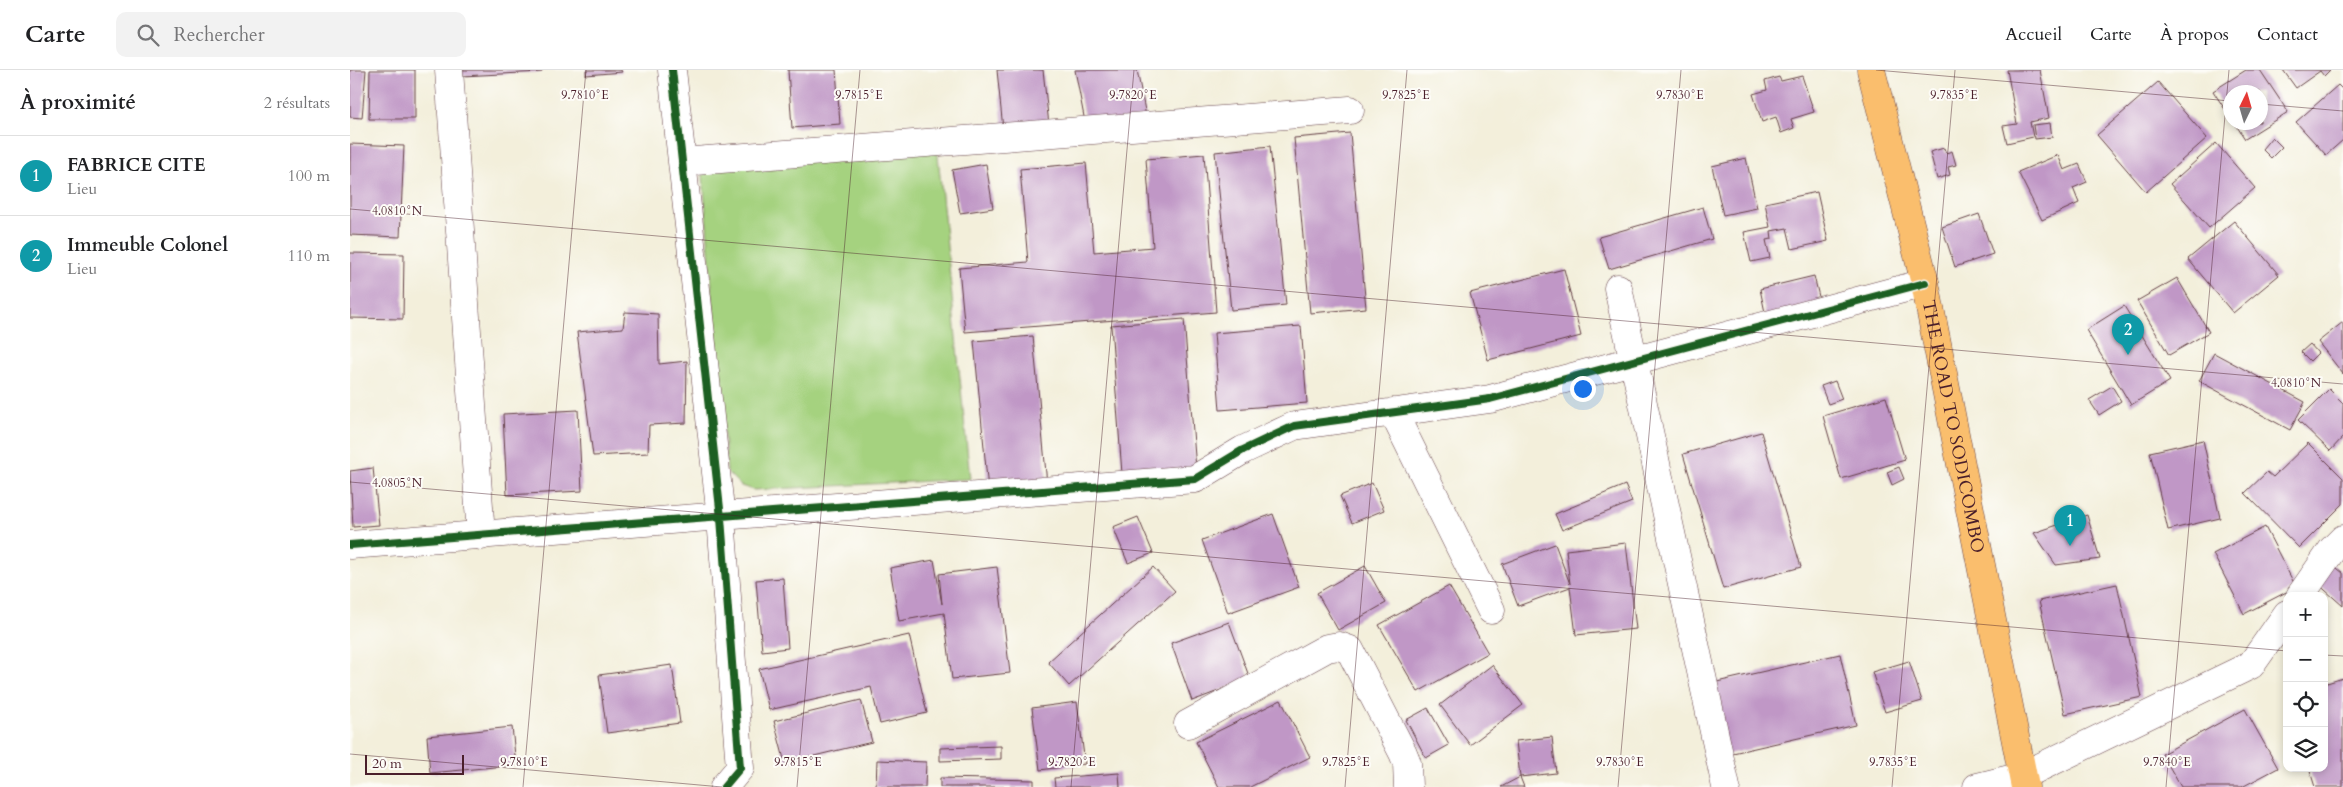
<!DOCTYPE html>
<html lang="fr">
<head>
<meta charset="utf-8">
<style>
  :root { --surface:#fff; --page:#f2f2f2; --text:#202124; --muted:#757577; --line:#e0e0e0; --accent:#db2777 }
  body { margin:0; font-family:Cardo,serif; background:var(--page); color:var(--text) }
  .controls { position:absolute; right:15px; bottom:15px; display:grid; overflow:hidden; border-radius:10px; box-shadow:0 2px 8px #0003 }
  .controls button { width:45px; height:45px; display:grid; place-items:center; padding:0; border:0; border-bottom:1px solid var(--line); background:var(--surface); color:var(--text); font:25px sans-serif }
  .compass { position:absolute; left:1873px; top:15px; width:45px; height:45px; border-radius:50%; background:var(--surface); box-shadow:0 2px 8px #0003; rotate:5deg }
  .scale { position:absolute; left:15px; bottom:12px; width:99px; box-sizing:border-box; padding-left:5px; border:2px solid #4a1f2b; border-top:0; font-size:14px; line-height:18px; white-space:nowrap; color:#4a1f2b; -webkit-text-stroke:4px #fdfcf7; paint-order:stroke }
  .you { position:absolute; left:1232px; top:318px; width:18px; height:18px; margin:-12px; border:4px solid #fff; border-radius:50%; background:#1a73e8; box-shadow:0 0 0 8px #1a73e833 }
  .badge { display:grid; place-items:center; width:32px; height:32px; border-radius:50%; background:var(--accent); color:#fff; font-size:16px; font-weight:700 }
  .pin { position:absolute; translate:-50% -41px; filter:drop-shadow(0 1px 2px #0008) }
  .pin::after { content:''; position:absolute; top:26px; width:18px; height:15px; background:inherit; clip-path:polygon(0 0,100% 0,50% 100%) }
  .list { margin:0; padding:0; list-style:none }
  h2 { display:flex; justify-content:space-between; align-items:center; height:65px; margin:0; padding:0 20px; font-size:21px }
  h2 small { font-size:16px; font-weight:400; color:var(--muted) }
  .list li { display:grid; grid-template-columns:32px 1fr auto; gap:15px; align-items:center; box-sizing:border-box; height:80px; padding:0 20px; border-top:1px solid var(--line) }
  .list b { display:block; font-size:19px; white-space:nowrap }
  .list p { margin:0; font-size:16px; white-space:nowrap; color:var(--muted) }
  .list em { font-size:16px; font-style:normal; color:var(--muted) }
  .icon { flex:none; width:28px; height:28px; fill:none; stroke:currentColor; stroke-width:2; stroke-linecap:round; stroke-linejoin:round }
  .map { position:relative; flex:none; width:1993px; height:717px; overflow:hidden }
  header { display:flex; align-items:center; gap:30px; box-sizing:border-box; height:70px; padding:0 25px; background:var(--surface); border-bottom:1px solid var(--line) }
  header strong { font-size:24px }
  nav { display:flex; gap:28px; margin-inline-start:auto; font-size:18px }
  .search { width:350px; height:45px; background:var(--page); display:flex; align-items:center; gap:12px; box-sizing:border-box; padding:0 18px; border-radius:10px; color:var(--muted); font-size:19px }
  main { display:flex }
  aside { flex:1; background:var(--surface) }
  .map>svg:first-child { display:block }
</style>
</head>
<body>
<header>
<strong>Carte</strong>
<div class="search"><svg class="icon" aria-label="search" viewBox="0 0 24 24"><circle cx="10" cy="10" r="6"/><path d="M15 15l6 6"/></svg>Rechercher</div>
<nav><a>Accueil</a><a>Carte</a><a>À propos</a><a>Contact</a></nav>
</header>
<main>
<aside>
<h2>À proximité<small>2 résultats</small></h2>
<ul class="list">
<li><span class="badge" style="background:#0f9aa8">1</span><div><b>FABRICE CITE</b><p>Lieu</p></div><em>100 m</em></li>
<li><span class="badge" style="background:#0f9aa8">2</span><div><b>Immeuble Colonel</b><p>Lieu</p></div><em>110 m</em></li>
</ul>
</aside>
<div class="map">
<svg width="1993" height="717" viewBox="0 0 1993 717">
  <rect width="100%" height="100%" fill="#fdfcf7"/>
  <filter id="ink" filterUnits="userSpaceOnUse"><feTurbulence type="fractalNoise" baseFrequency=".02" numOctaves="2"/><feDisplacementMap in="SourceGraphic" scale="10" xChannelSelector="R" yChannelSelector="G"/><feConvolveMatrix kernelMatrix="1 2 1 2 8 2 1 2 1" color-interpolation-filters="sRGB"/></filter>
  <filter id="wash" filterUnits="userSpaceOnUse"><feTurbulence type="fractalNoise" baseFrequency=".0096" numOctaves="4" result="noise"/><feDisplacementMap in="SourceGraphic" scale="20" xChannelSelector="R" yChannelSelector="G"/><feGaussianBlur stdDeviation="1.12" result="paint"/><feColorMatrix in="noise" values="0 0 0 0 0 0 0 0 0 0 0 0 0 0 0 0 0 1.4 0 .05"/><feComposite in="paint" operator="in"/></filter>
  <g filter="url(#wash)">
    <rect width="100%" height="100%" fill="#f3efdb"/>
    <path fill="#a5d27f" stroke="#787855" d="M 586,65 L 620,409 L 404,420 L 391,416 L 377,402 L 351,82 Z"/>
    <g id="blocks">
      <path fill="#c097c6" d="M 0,0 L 16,0 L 12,48 L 0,47 Z
        M 20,0 L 65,0 L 65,49 L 19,49 Z
        M 110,0 L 192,0 L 192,2 L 111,6 Z
        M 236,0 L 271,0 L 272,2 L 236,5 Z
        M 438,0 L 486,0 L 490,54 L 442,58 Z
        M 647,0 L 693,0 L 699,55 L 653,59 Z
        M 725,0 L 787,0 L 796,46 L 736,57 Z
        M 1657,0 L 1690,0 L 1699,48 L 1680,52 L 1683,67 L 1657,73 L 1653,56 L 1667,54 Z
        M 1896,0 L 1910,0 L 1938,42 L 1895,69 L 1884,52 L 1910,52 L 1910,22 L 1880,22 L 1880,47 L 1863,21 Z
        M 1933,0 L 1980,0 L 1974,6 L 1970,1 L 1946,18 Z
        M 1452,6 L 1464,42 L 1441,49 L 1444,58 L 1431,63 L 1426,47 L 1412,52 L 1403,24 L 1417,20 L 1415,11 L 1429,7 L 1431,11 Z
        M 1808,12 L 1857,68 L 1796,122 L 1747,65 Z
        M 1988,15 L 1993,20 L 1993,70 L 1976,85 L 1946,52 Z
        M 1700,53 L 1702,67 L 1685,69 L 1683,55 Z
        M 1000,63 L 1016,238 L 960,243 L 944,68 Z
        M 1922,67 L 1932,77 L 1921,88 L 1912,79 Z
        M 1866,73 L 1905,118 L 1859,158 L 1820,114 Z
        M 0,74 L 54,76 L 50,167 L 0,165 Z
        M 920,76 L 936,235 L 881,240 L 865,82 Z
        M 1594,78 L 1596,83 L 1602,81 L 1606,95 L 1598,97 L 1600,105 L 1587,109 L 1580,82 Z
        M 854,84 L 866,242 L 615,262 L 609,198 L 678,192 L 670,99 L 736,93 L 744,182 L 803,177 L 796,89 Z
        M 1708,85 L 1714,100 L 1729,94 L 1737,112 L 1723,118 L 1729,133 L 1692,150 L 1668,102 Z
        M 1396,88 L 1407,138 L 1373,145 L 1362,96 Z
        M 636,94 L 643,138 L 610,143 L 602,100 Z
        M 1467,122 L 1478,171 L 1442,179 L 1437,158 L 1421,161 L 1422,169 L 1416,170 L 1420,188 L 1401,192 L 1394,162 L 1420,157 L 1415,133 Z
        M 1353,137 L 1362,169 L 1259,199 L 1249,167 Z
        M 1629,144 L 1643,184 L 1605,197 L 1592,157 Z
        M 1884,151 L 1929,205 L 1883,243 L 1838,189 Z
        M 0,183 L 54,184 L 53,249 L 0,248 Z
        M 1214,199 L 1231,266 L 1138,290 L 1120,223 Z
        M 1464,206 L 1471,235 L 1416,247 L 1410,219 Z
        M 1827,208 L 1859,262 L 1819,285 L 1787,231 Z
        M 1774,236 L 1820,311 L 1781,335 L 1736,260 Z
        M 275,242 L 308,244 L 309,294 L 337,291 L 336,353 L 299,355 L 298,383 L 243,386 L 227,262 L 273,258 Z
        M 834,249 L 846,399 L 772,404 L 761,255 Z
        M 1993,252 L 1993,304 L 1968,272 Z
        M 951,256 L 957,333 L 870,340 L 864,263 Z
        M 683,266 L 697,414 L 638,420 L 624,271 Z
        M 1960,274 L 1968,283 L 1960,291 L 1951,282 Z
        M 1864,283 L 1955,332 L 1940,360 L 1849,311 Z
        M 1485,311 L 1492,329 L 1478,334 L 1471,316 Z
        M 1762,316 L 1771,331 L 1749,345 L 1739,330 Z
        M 1979,319 L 1993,333 L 1993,367 L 1980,381 L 1948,350 Z
        M 1536,327 L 1555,390 L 1491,409 L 1473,346 Z
        M 228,340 L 232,421 L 157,425 L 153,344 Z
        M 1411,362 L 1451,497 L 1373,519 L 1333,384 Z
        M 1853,370 L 1870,448 L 1818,460 L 1800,382 Z
        M 1958,373 L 1993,408 L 1993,434 L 1949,478 L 1895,423 L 1917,402 L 1923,407 Z
        M 1549,397 L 1554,409 L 1542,415 L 1537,402 Z
        M 23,398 L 29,455 L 3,457 L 0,401 Z
        M 1022,413 L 1034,440 L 1002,453 L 990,426 Z
        M 1275,415 L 1282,432 L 1212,460 L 1205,444 Z
        M 923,444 L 949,517 L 878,543 L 852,470 Z
        M 1737,445 L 1750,489 L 1706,495 L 1684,463 Z
        M 788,447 L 803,483 L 778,493 L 763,457 Z
        M 1915,457 L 1946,517 L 1894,544 L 1863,484 Z
        M 1276,473 L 1286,559 L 1226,565 L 1220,517 L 1168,536 L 1152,494 L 1205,474 L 1220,514 L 1216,480 Z
        M 584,490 L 592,534 L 589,504 L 647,497 L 660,603 L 602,609 L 594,543 L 549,551 L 540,498 Z
        M 1982,494 L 1993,503 L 1993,536 L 1966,512 Z
        M 1015,496 L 1036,533 L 988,560 L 967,523 Z
        M 803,497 L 825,521 L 719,616 L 698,592 Z
        M 433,508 L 438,578 L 412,581 L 406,510 Z
        M 1767,514 L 1792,627 L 1715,644 L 1689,531 Z
        M 1099,516 L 1138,583 L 1068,622 L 1029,555 Z
        M 879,552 L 900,609 L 842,631 L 821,573 Z
        M 559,565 L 577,643 L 530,654 L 521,617 L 419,640 L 409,599 Z
        M 1490,584 L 1506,655 L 1374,685 L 1358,614 Z
        M 1559,591 L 1572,631 L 1535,642 L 1522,602 Z
        M 322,595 L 330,653 L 257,663 L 249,605 Z
        M 1142,595 L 1173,635 L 1120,675 L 1090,635 Z
        M 1993,608 L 1993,717 L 1965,717 L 1959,698 L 1974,698 L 1974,614 Z
        M 511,630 L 522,672 L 435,693 L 424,651 Z
        M 931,630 L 960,687 L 900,717 L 869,717 L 846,672 Z
        M 727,632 L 735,694 L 690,700 L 682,638 Z
        M 1078,638 L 1099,675 L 1076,688 L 1056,650 Z
        M 1895,639 L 1928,698 L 1892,717 L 1831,717 L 1812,684 Z
        M 162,657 L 166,695 L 80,703 L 77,666 Z
        M 1202,667 L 1206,703 L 1170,707 L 1166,671 Z
        M 651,676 L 651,689 L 590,691 L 590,678 Z
        M 527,690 L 576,692 L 575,717 L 526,717 Z
        M 769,703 L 770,717 L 705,717 L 704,708 Z
        M 1170,707 L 1174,717 L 1151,717 Z
        M 590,708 L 684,710 L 684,717 L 590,717 Z"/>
    </g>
  </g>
  <g filter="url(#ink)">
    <use href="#blocks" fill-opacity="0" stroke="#633e45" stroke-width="1"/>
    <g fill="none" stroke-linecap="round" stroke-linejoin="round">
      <defs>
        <path id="minor" d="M 99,0 L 131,466
          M 322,0 L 371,448 L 390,698 L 374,717
          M 332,92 L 1000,40
          M 1268,218 L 1376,717
          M 1043,342 L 1141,540
          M 0,475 L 845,409 L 893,380 L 944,356 L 1140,329 L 1575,213
          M 1950,526 L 1982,480 L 1993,469
          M 838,654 L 977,578 L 989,576 L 1000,580 L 1053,683 L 1057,693 L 1058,717
          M 1627,717 L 1672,706 L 1901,595 L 1937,544"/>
        <g id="major">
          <path id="s1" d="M 1521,0 L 1575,213 L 1675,717"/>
        </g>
      </defs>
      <use href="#minor" stroke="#633e45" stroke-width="29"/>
      <use href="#major" stroke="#633e45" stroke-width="29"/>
      <use href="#minor" stroke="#fff" stroke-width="28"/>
      <use href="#major" stroke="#fabe6d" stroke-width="28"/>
      <defs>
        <path id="cycleway" d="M 322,0 L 371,448 L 390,698 L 374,717
          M 0,475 L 845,409 L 893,380 L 944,356 L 1140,329 L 1575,213"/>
      </defs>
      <use href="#cycleway" stroke="#fdfcf7" stroke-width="11"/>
      <use href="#cycleway" stroke="#1b5e20" stroke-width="8"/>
    </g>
  </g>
  <path fill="none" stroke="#4a1f2b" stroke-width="1" stroke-opacity="0.45" d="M 1526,0 L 1880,31M 1910,34 L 1993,41M 0,139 L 1993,314M 0,412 L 1937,581M 1974,585 L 1993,586M 0,684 L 372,717M 173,717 L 236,0M 447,717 L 510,0M 721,717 L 784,0M 995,717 L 1057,0M 1268,717 L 1331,0M 1542,717 L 1605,0M 1816,717 L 1879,0"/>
  <g text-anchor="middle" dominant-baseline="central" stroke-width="4" stroke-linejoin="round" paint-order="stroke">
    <g font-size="18" fill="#4a1f2b" stroke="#fdfcf7">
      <text stroke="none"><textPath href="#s1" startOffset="366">THE ROAD TO SODICOMBO</textPath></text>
    </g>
  </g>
  <g font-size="12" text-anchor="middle" fill="#4a1f2b" stroke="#fdfcf7" stroke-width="4" stroke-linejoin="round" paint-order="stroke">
    <text x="235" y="29">9.7810°E</text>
    <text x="509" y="29">9.7815°E</text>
    <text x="783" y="29">9.7820°E</text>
    <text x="1056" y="29">9.7825°E</text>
    <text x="1330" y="29">9.7830°E</text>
    <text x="1604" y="29">9.7835°E</text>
    <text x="47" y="145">4.0810°N</text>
    <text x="1946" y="317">4.0810°N</text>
    <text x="47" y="417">4.0805°N</text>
    <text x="174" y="696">9.7810°E</text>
    <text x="448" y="696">9.7815°E</text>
    <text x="722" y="696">9.7820°E</text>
    <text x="996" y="696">9.7825°E</text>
    <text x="1270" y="696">9.7830°E</text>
    <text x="1543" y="696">9.7835°E</text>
    <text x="1817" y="696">9.7840°E</text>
  </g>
</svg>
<div class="controls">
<button>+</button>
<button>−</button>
<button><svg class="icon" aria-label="locate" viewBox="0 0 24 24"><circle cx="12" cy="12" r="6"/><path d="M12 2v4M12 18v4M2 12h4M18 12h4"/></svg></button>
<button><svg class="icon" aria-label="layers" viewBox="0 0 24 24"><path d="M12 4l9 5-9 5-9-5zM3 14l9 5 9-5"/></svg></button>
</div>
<svg class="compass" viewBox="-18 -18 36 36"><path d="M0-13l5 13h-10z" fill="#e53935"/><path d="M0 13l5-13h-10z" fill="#757577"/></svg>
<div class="scale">20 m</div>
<div class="you"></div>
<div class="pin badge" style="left:1720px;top:476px;background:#0f9aa8">1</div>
<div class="pin badge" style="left:1778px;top:285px;background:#0f9aa8">2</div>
</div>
</main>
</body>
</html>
